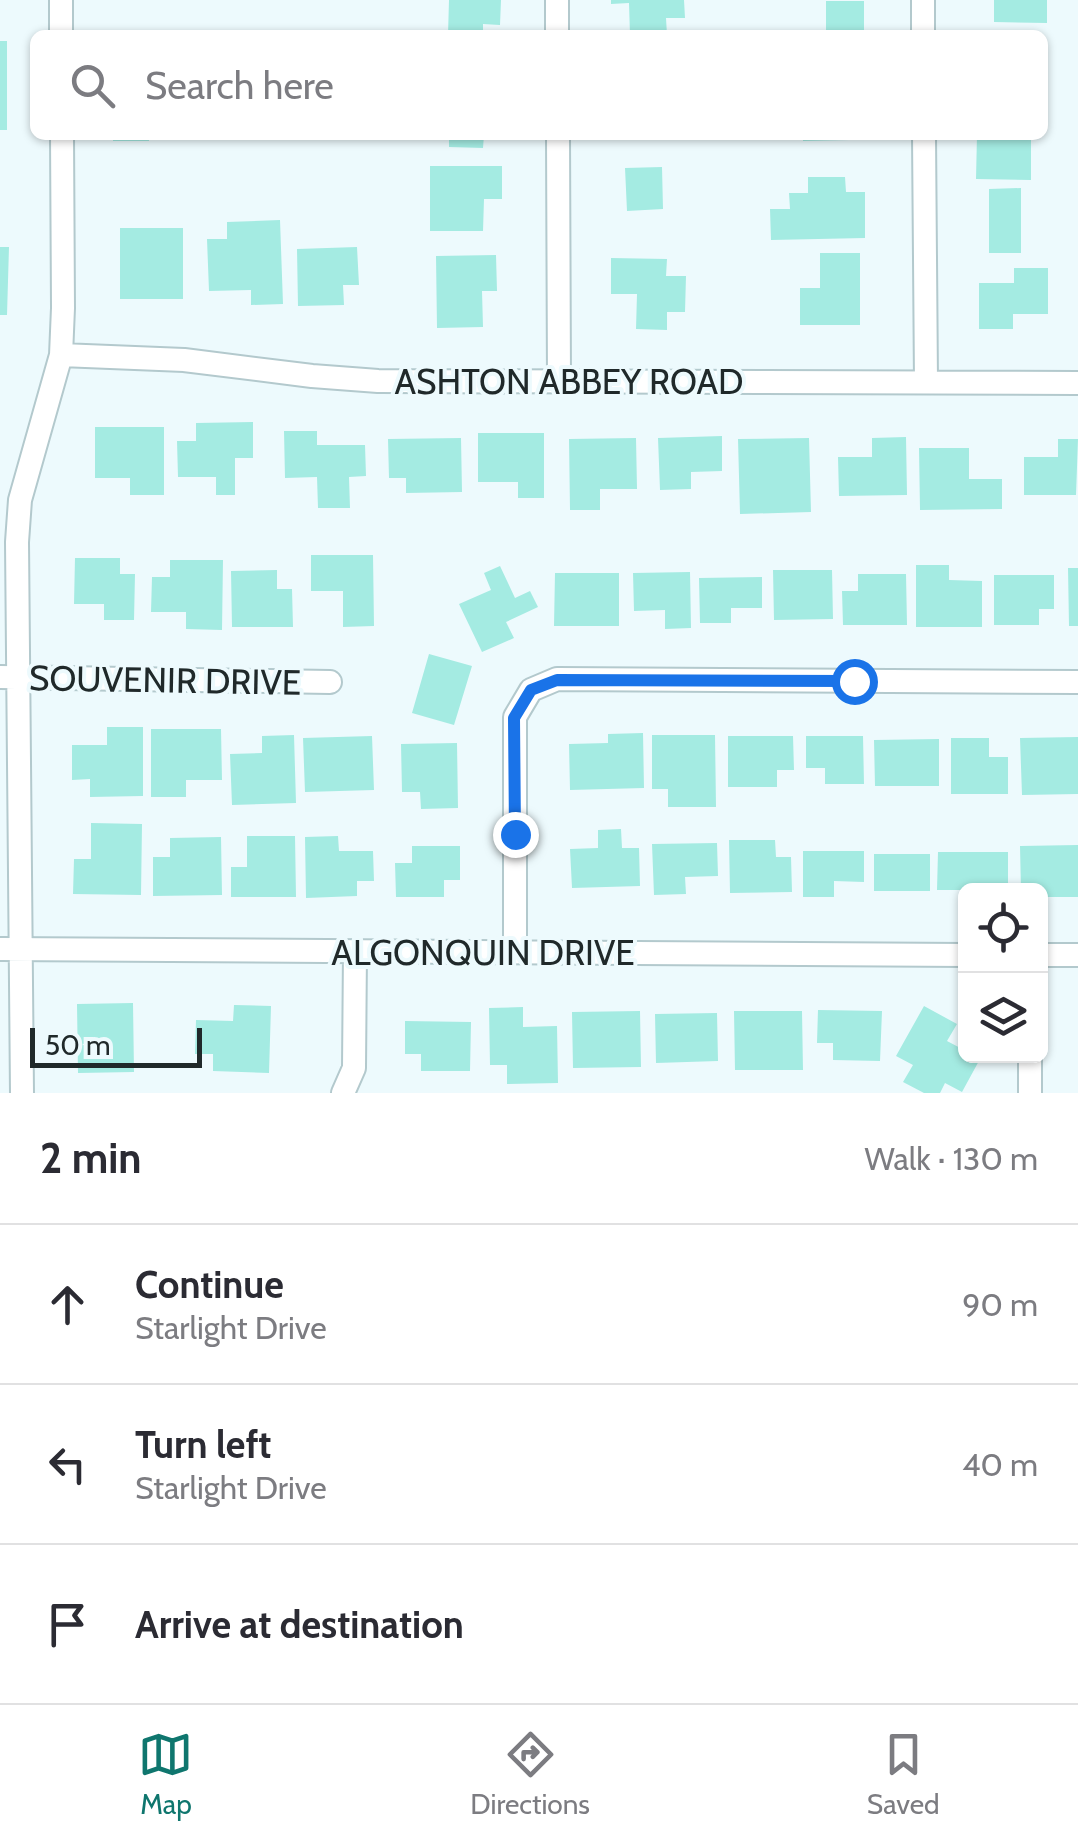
<!DOCTYPE html>
<html lang="en">
<head>
<meta charset="utf-8">
<style>
  :root { --surface:#fff; --page:#f7f7f7; --text:#2b2b33; --muted:#7c7c81; --line:#e1e1e2; --accent:#0f766e }
  body { margin:0; font-family:Cabin,sans-serif; background:var(--page); color:var(--text) }
  .controls { position:absolute; right:30px; bottom:30px; display:grid; overflow:hidden; border-radius:15px; box-shadow:0 2px 8px #0004 }
  .controls button { width:90px; height:90px; display:grid; place-items:center; padding:0; border:0; border-bottom:2px solid var(--line); background:var(--surface); color:var(--text); font:50px sans-serif }
  .scale { position:absolute; left:30px; bottom:25px; width:172px; box-sizing:border-box; padding-left:10px; border:5px solid #20292a; border-top:0; font-size:28px; line-height:35px; white-space:nowrap; color:#20292a; -webkit-text-stroke:8px #edfafd; paint-order:stroke }
  .stop { position:absolute; width:30px; height:30px; margin:-22px; border:8px solid #1a73e8; border-radius:50%; background:#fff }
  .stop.end { background:#1a73e8; border-color:#fff; box-shadow:0 2px 10px #0008 }
  .list { margin:0; padding:0; list-style:none }
  h2 { display:flex; justify-content:space-between; align-items:center; height:130px; margin:0; padding:0 40px; font-size:42px }
  h2 small { font-size:32px; font-weight:400; color:var(--muted) }
  .list li { display:grid; grid-template-columns:65px 1fr auto; gap:30px; align-items:center; box-sizing:border-box; height:160px; padding:0 40px; border-top:2px solid var(--line) }
  .list b { display:block; font-size:38px; white-space:nowrap }
  .list p { margin:0; font-size:32px; white-space:nowrap; color:var(--muted) }
  .list em { font-size:32px; font-style:normal; color:var(--muted) }
  .icon { flex:none; width:55px; height:55px; fill:none; stroke:currentColor; stroke-width:2; stroke-linecap:round; stroke-linejoin:round }
  .map { position:relative; flex:none; width:1078px; height:1093px; overflow:hidden }
  .search { position:absolute; background:var(--surface); box-shadow:0 2px 8px #0004; left:30px; right:30px; top:30px; height:110px; display:flex; align-items:center; gap:25px; box-sizing:border-box; padding:0 35px; border-radius:15px; color:var(--muted); font-size:38px }
  .sheet { height:610px; background:var(--surface) }
  nav { display:flex; justify-content:space-around; align-items:center; box-sizing:border-box; height:140px; border-top:2px solid var(--line); background:var(--surface); font-size:28px; color:var(--muted) }
  nav a { display:grid; justify-items:center; gap:5px }
  nav .on { color:var(--accent) }
  .map>svg:first-child { display:block }
</style>
</head>
<body>
<div class="map">
<svg width="1078" height="1093" viewBox="0 0 1078 1093">
  <rect width="100%" height="100%" fill="#edfafd"/>
  <path fill="#a4ebe2" d="M 449,0 L 501,0 L 500,25 L 483,24 L 483,35 L 448,35 Z
    M 611,0 L 684,0 L 685,18 L 666,18 L 667,35 L 630,35 L 629,3 L 611,4 Z
    M 994,0 L 1047,0 L 1047,23 L 994,22 Z
    M 826,1 L 864,1 L 864,35 L 826,35 Z
    M 0,41 L 7,41 L 7,130 L 0,130 Z
    M 113,135 L 149,135 L 149,141 L 113,141 Z
    M 449,135 L 484,135 L 483,148 L 449,147 Z
    M 803,135 L 849,135 L 849,140 L 803,141 Z
    M 977,135 L 1031,135 L 1031,180 L 976,179 Z
    M 430,166 L 502,166 L 502,199 L 484,199 L 483,231 L 430,231 Z
    M 662,167 L 663,209 L 627,211 L 625,168 Z
    M 808,177 L 845,177 L 846,192 L 865,192 L 865,238 L 771,240 L 770,209 L 790,209 L 789,193 L 808,193 Z
    M 1021,188 L 1021,253 L 989,253 L 989,189 Z
    M 280,220 L 283,304 L 251,305 L 251,290 L 209,291 L 207,239 L 227,239 L 227,222 Z
    M 120,228 L 183,228 L 183,299 L 120,299 Z
    M 0,247 L 9,247 L 7,315 L 0,315 Z
    M 357,247 L 359,285 L 343,285 L 344,305 L 298,306 L 297,249 Z
    M 820,253 L 860,253 L 860,325 L 800,325 L 800,288 L 820,288 Z
    M 496,255 L 497,291 L 482,291 L 483,327 L 437,328 L 436,256 Z
    M 611,258 L 667,259 L 666,276 L 686,276 L 685,312 L 667,312 L 667,330 L 636,329 L 637,294 L 611,294 Z
    M 1014,268 L 1048,268 L 1048,314 L 1013,314 L 1013,329 L 979,329 L 979,283 L 1014,283 Z
    M 253,422 L 253,458 L 235,458 L 235,495 L 216,495 L 216,477 L 178,477 L 177,441 L 196,441 L 196,423 Z
    M 95,427 L 164,427 L 164,495 L 130,495 L 130,478 L 95,478 Z
    M 284,431 L 317,431 L 317,445 L 365,445 L 366,476 L 349,477 L 350,508 L 318,508 L 317,477 L 285,478 Z
    M 478,433 L 544,433 L 544,498 L 518,498 L 518,482 L 478,482 Z
    M 722,436 L 722,471 L 691,472 L 691,489 L 660,490 L 658,438 Z
    M 906,437 L 907,495 L 839,496 L 838,457 L 872,457 L 872,438 Z
    M 461,438 L 462,492 L 406,493 L 406,478 L 389,478 L 388,439 Z
    M 636,438 L 637,489 L 600,489 L 600,510 L 570,510 L 569,439 Z
    M 809,438 L 811,512 L 740,514 L 738,439 Z
    M 1058,439 L 1078,439 L 1076,495 L 1024,495 L 1024,457 L 1058,457 Z
    M 919,448 L 969,448 L 969,479 L 1002,479 L 1002,509 L 920,510 Z
    M 311,555 L 373,555 L 374,626 L 343,627 L 343,591 L 311,591 Z
    M 75,558 L 120,558 L 120,574 L 135,574 L 134,620 L 104,620 L 104,604 L 74,604 Z
    M 170,560 L 223,560 L 222,630 L 186,629 L 186,612 L 151,612 L 152,577 L 170,577 Z
    M 916,565 L 949,565 L 949,580 L 982,581 L 982,627 L 916,627 Z
    M 500,566 L 515,598 L 530,591 L 538,607 L 506,622 L 514,638 L 482,652 L 459,604 L 491,590 L 484,573 Z
    M 1068,568 L 1078,568 L 1078,626 L 1069,626 Z
    M 277,570 L 277,589 L 292,589 L 293,627 L 232,627 L 231,571 Z
    M 773,570 L 832,570 L 833,619 L 774,620 Z
    M 690,572 L 691,628 L 665,629 L 665,610 L 634,611 L 633,573 Z
    M 555,573 L 619,573 L 619,626 L 554,626 Z
    M 858,574 L 906,574 L 907,625 L 843,625 L 842,591 L 858,591 Z
    M 994,575 L 1054,575 L 1054,609 L 1039,609 L 1039,625 L 994,625 Z
    M 762,577 L 762,608 L 731,608 L 731,623 L 700,623 L 699,578 Z
    M 429,654 L 472,666 L 454,725 L 412,713 Z
    M 107,727 L 143,727 L 143,796 L 90,797 L 90,779 L 72,780 L 72,745 L 107,745 Z
    M 151,729 L 221,729 L 222,780 L 186,780 L 186,797 L 151,797 Z
    M 643,733 L 644,788 L 570,790 L 569,744 L 608,743 L 608,734 Z
    M 294,735 L 296,803 L 232,805 L 230,754 L 262,753 L 262,736 Z
    M 652,735 L 715,735 L 716,807 L 668,807 L 668,789 L 652,789 Z
    M 372,736 L 374,790 L 305,792 L 303,738 Z
    M 728,736 L 793,736 L 794,770 L 777,770 L 777,787 L 728,787 Z
    M 806,736 L 863,736 L 864,784 L 825,784 L 825,768 L 806,768 Z
    M 1078,737 L 1078,794 L 1022,795 L 1020,738 Z
    M 951,738 L 989,738 L 989,757 L 1008,757 L 1008,794 L 951,794 Z
    M 939,739 L 939,786 L 875,786 L 874,740 Z
    M 457,743 L 458,808 L 421,809 L 420,792 L 402,792 L 401,744 Z
    M 91,823 L 142,824 L 141,895 L 73,894 L 74,859 L 91,859 Z
    M 621,829 L 622,848 L 639,848 L 640,886 L 572,888 L 570,849 L 598,848 L 598,830 Z
    M 247,836 L 295,836 L 296,897 L 231,897 L 231,867 L 247,867 Z
    M 338,836 L 339,851 L 373,851 L 374,881 L 357,881 L 357,896 L 306,898 L 305,837 Z
    M 221,837 L 222,895 L 153,896 L 153,857 L 170,857 L 170,838 Z
    M 729,840 L 775,840 L 776,857 L 791,857 L 792,892 L 730,893 Z
    M 717,843 L 718,876 L 685,877 L 686,894 L 654,895 L 652,844 Z
    M 1078,845 L 1078,897 L 1040,897 L 1040,891 L 1021,891 L 1020,846 Z
    M 412,846 L 460,846 L 460,880 L 444,880 L 444,897 L 396,897 L 395,863 L 412,863 Z
    M 803,851 L 864,851 L 864,882 L 834,881 L 834,897 L 803,897 Z
    M 938,852 L 1008,852 L 1008,890 L 937,890 Z
    M 874,854 L 930,854 L 930,891 L 874,891 Z
    M 133,1003 L 134,1072 L 78,1073 L 77,1004 Z
    M 234,1005 L 271,1006 L 269,1073 L 213,1071 L 213,1054 L 195,1054 L 196,1020 L 233,1021 Z
    M 924,1006 L 957,1024 L 947,1041 L 966,1051 L 966,1056 L 975,1056 L 980,1059 L 962,1092 L 945,1083 L 940,1093 L 924,1093 L 903,1082 L 913,1065 L 896,1056 Z
    M 523,1007 L 523,1027 L 557,1026 L 558,1083 L 507,1084 L 507,1065 L 490,1065 L 489,1008 Z
    M 818,1010 L 882,1011 L 880,1061 L 833,1060 L 833,1043 L 817,1043 Z
    M 640,1011 L 641,1067 L 573,1068 L 572,1012 Z
    M 734,1011 L 802,1011 L 803,1070 L 735,1070 Z
    M 717,1013 L 718,1061 L 656,1063 L 655,1014 Z
    M 405,1021 L 471,1022 L 470,1071 L 421,1071 L 421,1054 L 405,1054 Z"/>
  <g fill="none" stroke-linecap="round" stroke-linejoin="round">
    <defs>
      <path id="street" d="M 61,0 L 61,35
        M 557,0 L 557,35
        M 923,0 L 923,35
        M 558,135 L 559,381
        M 924,135 L 926,382
        M 61,355 L 184,360 L 312,376 L 378,381 L 1078,383
        M 0,677 L 330,682
        M 0,949 L 966,955
        M 515,951 L 515,717 L 531,690 L 557,679 L 1078,682
        M 1040,955 L 1078,955
        M 1030,1056 L 1030,1093
        M 22,1093 L 17,542 L 20,500 L 61,355 L 63,308 L 62,135
        M 343,1093 L 354,1068 L 355,952"/>
    </defs>
    <use href="#street" stroke="#b3c9cd" stroke-width="26"/>
    <use href="#street" stroke="#fff" stroke-width="22"/>
  </g>
  <g fill="none" stroke-linecap="round" stroke-linejoin="round">
    <path stroke="#1a73e8" stroke-width="12" d="M 515,834 L 514,718 L 531,690 L 557,680 L 854,681"/>
  </g>
  <g text-anchor="middle" dominant-baseline="central" stroke-width="8" stroke-linejoin="round" paint-order="stroke">
    <g font-size="35" fill="#20292a" stroke="#edfafd">
      <text x="569" y="381">ASHTON ABBEY ROAD</text>
      <text transform="translate(165 680) rotate(1)">SOUVENIR DRIVE</text>
      <text x="483" y="952">ALGONQUIN DRIVE</text>
    </g>
  </g>
</svg>
<div class="controls">
<button><svg class="icon" aria-label="locate" viewBox="0 0 24 24"><circle cx="12" cy="12" r="6"/><path d="M12 2v4M12 18v4M2 12h4M18 12h4"/></svg></button>
<button><svg class="icon" aria-label="layers" viewBox="0 0 24 24"><path d="M12 4l9 5-9 5-9-5zM3 14l9 5 9-5"/></svg></button>
</div>
<div class="scale">50 m</div>
<div class="stop" style="left:854px;top:681px"></div>
<div class="stop end" style="left:515px;top:834px"></div>
<div class="search"><svg class="icon" aria-label="search" viewBox="0 0 24 24"><circle cx="10" cy="10" r="6"/><path d="M15 15l6 6"/></svg>Search here</div>
</div>
<section class="sheet">
<h2>2 min<small>Walk · 130 m</small></h2>
<ul class="list">
<li><svg class="icon" aria-label="ahead" viewBox="0 0 24 24"><path d="M12 20V5M6 11l6-6 6 6"/></svg><div><b>Continue</b><p>Starlight Drive</p></div><em>90 m</em></li>
<li><svg class="icon" aria-label="left" viewBox="0 0 24 24"><path d="M17 20v-9H6M10 6l-5 5 5 5"/></svg><div><b>Turn left</b><p>Starlight Drive</p></div><em>40 m</em></li>
<li><svg class="icon" aria-label="arrive" viewBox="0 0 24 24"><path d="M6 21V4h12l-3 4 3 4H6"/></svg><div><b>Arrive at destination</b></div></li>
</ul>
</section>
<nav>
<a class="on"><svg class="icon" aria-label="map" viewBox="0 0 24 24"><path d="M3 6l6-2 6 2 6-2v14l-6 2-6-2-6 2zM9 4v14M15 6v14"/></svg>Map</a>
<a><svg class="icon" aria-label="directions" viewBox="0 0 24 24"><path d="M12 3l9 9-9 9-9-9zM9 14v-3h6M13 9l2 2-2 2"/></svg>Directions</a>
<a><svg class="icon" aria-label="saved" viewBox="0 0 24 24"><path d="M7 4h10v16l-5-4-5 4z"/></svg>Saved</a>
</nav>
</body>
</html>
